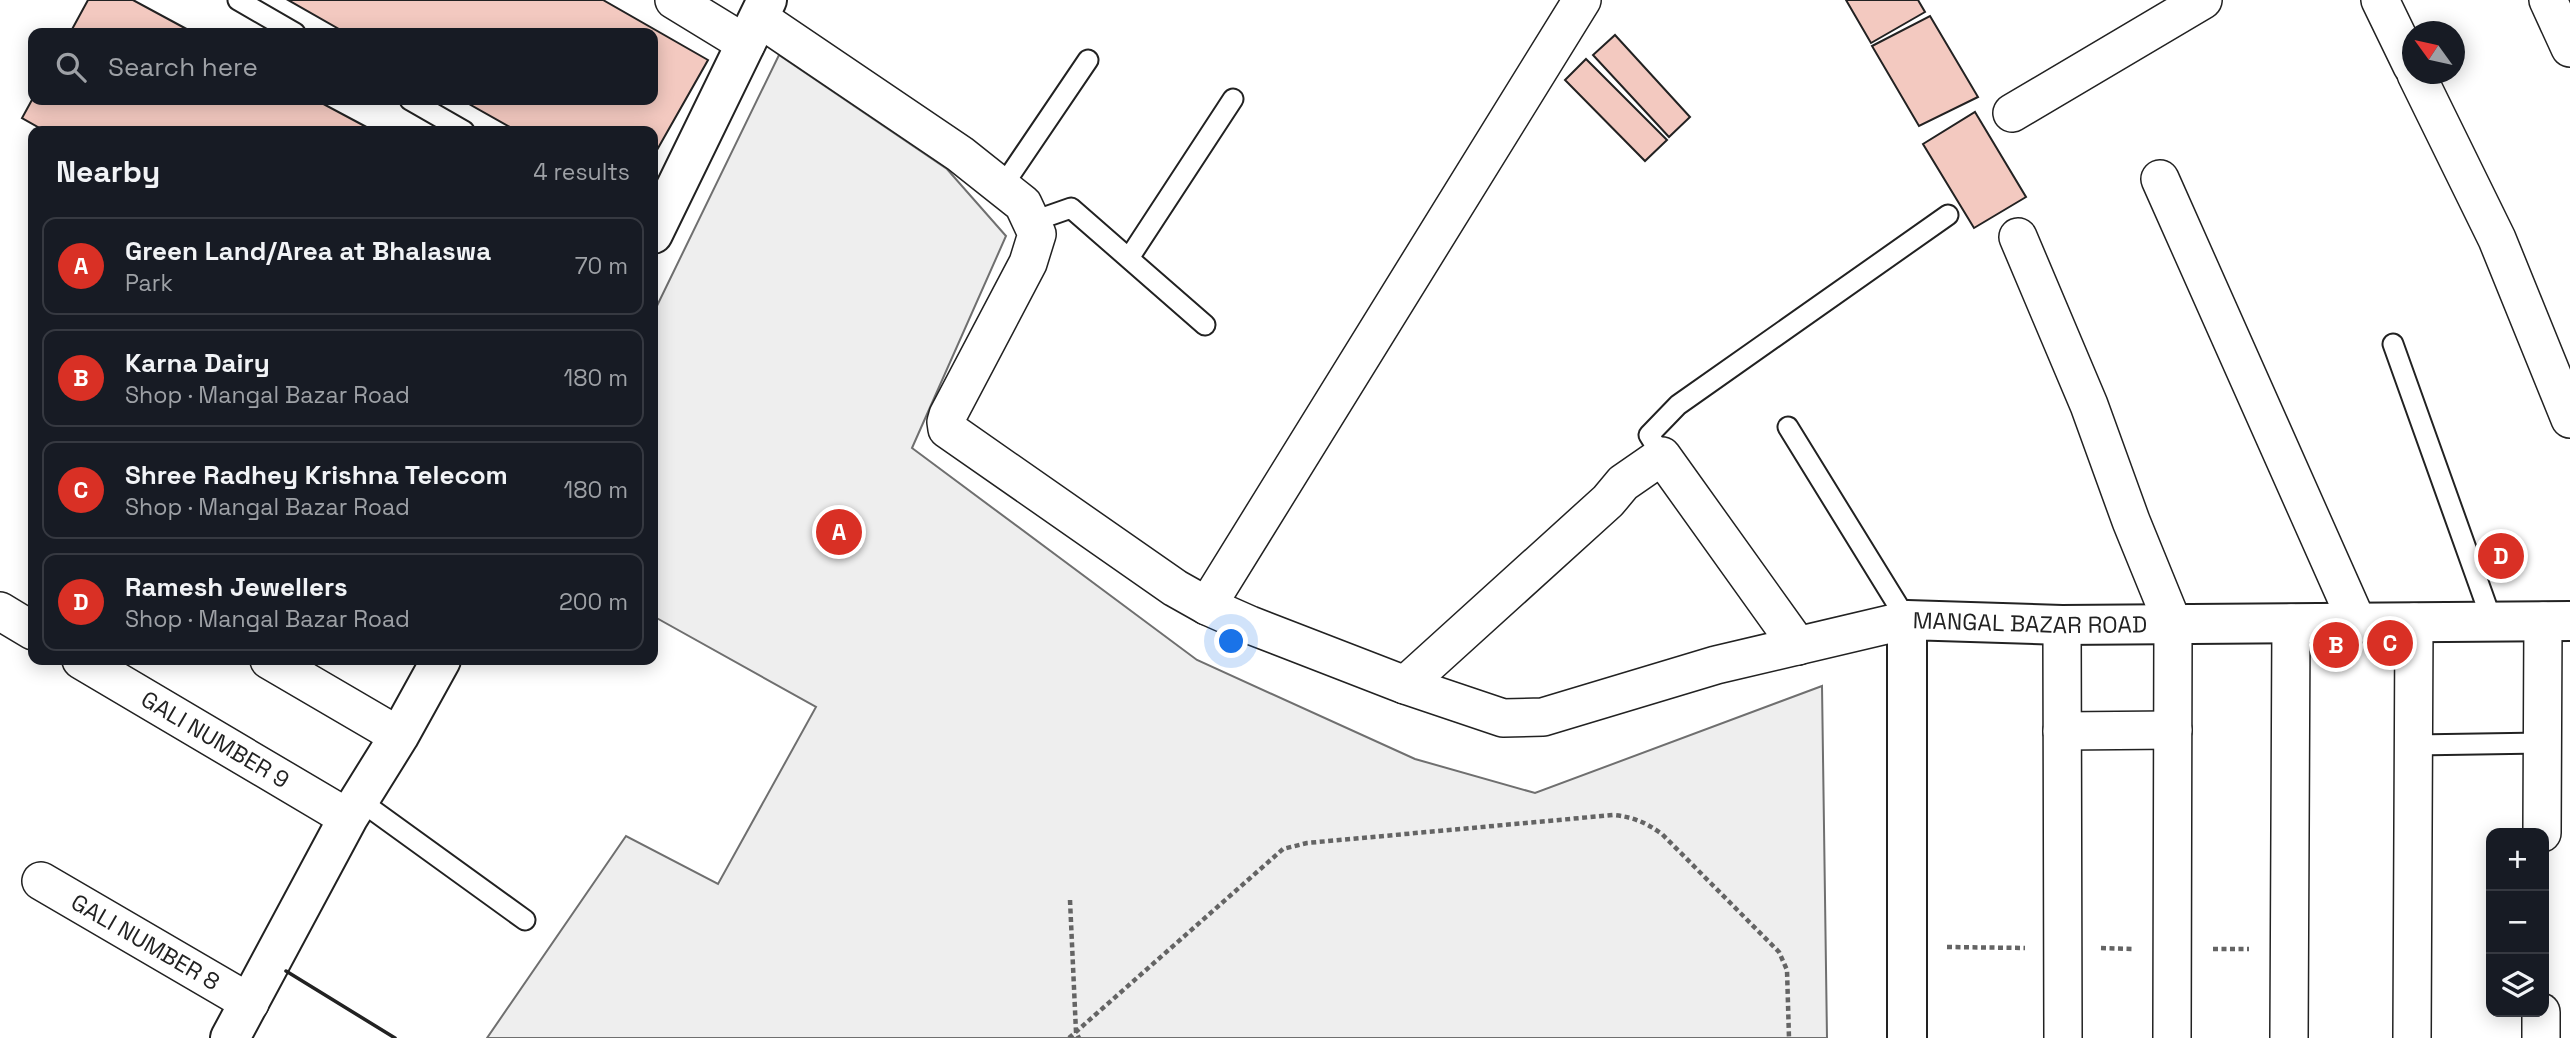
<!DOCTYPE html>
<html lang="en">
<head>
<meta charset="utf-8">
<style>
  :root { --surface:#171b24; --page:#242831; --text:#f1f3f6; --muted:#9ea1a6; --line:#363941; --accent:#d93025 }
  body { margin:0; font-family:"Space Grotesk",sans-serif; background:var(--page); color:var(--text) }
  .controls { position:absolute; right:21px; bottom:21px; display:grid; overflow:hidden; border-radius:14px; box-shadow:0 4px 18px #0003 }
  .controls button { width:63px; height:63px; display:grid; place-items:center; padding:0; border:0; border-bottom:2px solid var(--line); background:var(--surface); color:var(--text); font:35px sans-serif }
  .compass { position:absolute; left:2402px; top:21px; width:63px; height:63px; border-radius:50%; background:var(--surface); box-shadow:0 4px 18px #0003; rotate:303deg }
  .you { position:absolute; left:1232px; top:642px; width:24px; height:24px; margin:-18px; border:5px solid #fff; border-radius:50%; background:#1a73e8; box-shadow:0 0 0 10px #1a73e833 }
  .badge { display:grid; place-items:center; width:46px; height:46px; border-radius:50%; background:var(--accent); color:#fff; font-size:23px; font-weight:700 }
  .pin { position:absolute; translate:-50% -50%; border:4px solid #fff; box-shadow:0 2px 7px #0006 }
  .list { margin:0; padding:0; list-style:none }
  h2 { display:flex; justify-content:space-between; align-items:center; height:91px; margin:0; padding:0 28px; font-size:30px }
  h2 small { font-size:23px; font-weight:400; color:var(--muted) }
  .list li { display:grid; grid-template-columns:46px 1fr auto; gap:21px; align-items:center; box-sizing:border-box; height:98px; margin:0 14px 14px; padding:0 14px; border:2px solid var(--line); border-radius:14px }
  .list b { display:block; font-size:26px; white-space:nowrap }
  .list p { margin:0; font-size:23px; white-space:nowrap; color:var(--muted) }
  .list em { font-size:23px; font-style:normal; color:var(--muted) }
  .icon { flex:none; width:38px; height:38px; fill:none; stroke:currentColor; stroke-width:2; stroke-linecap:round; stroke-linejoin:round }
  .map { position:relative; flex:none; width:2570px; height:1038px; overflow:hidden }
  .search { position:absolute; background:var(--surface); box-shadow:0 4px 18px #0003; left:28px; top:28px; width:630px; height:77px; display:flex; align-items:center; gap:18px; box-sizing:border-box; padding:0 24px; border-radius:14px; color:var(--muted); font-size:26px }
  .panel { position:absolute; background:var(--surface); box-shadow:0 4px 18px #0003; left:28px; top:126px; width:630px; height:539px; border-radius:14px }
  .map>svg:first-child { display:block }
</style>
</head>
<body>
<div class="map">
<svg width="2570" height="1038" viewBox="0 0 2570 1038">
  <rect width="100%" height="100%" fill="#fff"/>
  <path fill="#eee" stroke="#6f6f6f" stroke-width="2" d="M 779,55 L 947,169 L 1006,236 L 912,448 L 1197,660 L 1415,759 L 1535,793 L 1822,686 L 1827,1038 L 487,1038 L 626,836 L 718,884 L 816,707 L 653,616 L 653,314 Z"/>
  <path fill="#f3c9c0" stroke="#222" stroke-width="2" d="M 88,0 L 133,0 L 194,33 L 70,33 Z
    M 288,0 L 603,0 L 708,60 L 653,157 L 653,131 L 517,131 L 462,100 L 653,100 L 653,33 L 346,33 Z
    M 1846,0 L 1918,0 L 1925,12 L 1871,43 Z
    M 1930,16 L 1978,97 L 1919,126 L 1872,46 Z
    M 1615,35 L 1690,117 L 1669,137 L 1593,55 Z
    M 1586,59 L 1667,140 L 1645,161 L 1565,80 Z
    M 33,98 L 33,100 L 316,100 L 374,131 L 45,131 L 22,118 Z
    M 1975,112 L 2026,197 L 1974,228 L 1923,144 Z"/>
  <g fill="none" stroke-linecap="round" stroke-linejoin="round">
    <defs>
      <path id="service" d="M 238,0 L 295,33
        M 410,100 L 464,131
        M 1002,187 L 1088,60
        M 1031,222 L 1071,208 L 1205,325
        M 1129,258 L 1233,99
        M 2393,344 L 2492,621
        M 1788,427 L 1907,620
        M 1662,456 L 1649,435 L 1678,405 L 1948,215
        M 2414,745 L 2542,743
        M 359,800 L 525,920"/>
      <g id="minor">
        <path d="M 674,0 L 746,44"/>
        <path d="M 2380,0 L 2412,66"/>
        <path d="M 2548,0 L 2570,48"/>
        <path d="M 759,18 L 960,154 L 1023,204 L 1037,234 L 1028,263 L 948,415 L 946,422 L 947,429 L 1175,588 L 1207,606 L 1250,625 L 1405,685 L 1503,718 L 1543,717 L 1716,665 L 1907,620"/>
        <path d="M 2416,74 L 2497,239 L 2570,419"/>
        <path d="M 2012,113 L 2203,0"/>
        <path d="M 2160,179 L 2357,622"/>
        <path d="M 2018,237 L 2089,405 L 2131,521 L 2173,624 L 2172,1038"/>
        <path d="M 1207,606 L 1582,0"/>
        <path d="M 0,611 L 33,631"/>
        <path d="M 2062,625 L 2063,1038"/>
        <path id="s1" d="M 81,660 L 348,818"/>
        <path d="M 269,660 L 399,736"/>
        <path d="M 1405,685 L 1608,501 L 1623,483 L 1662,456 L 1798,646"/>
        <path d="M 2062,731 L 2173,730"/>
        <path d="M 2542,833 L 2543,621"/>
        <path id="s2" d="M 41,881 L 250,1003"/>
        <path d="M 2289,1038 L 2291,623"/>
        <path d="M 2412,1038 L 2414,622"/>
        <path d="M 2541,1038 L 2541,1012"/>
      </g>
      <g id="tertiary">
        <path d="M 653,234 L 767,0"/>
        <path d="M 230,1038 L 348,818 L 399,736 L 441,660"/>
        <path id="s3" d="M 1907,1038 L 1907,620 L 2062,625 L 2570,621"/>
      </g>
    </defs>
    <use href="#service" stroke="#222" stroke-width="23"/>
    <use href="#minor" stroke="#222" stroke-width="40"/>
    <use href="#tertiary" stroke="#222" stroke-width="42"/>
    <path stroke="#646464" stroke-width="4.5" stroke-dasharray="5 3.5" stroke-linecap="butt" d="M 1070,900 L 1076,1032 L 1079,1038
      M 1947,947 L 2025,948
      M 2101,948 L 2134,949
      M 2213,949 L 2249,949
      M 1069,1038 L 1283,849 L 1307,843 L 1613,815 C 1633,817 1645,822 1662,834 L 1779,952 L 1787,970 L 1789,1038"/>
    <use href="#service" stroke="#fff" stroke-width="19"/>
    <use href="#minor" stroke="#fff" stroke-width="37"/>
    <use href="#tertiary" stroke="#fff" stroke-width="38"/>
    <path stroke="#222" stroke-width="3.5" d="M 286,971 L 395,1038"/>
  </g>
  <g text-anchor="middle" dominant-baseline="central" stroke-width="5" stroke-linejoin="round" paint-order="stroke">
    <g font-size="23" fill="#222" stroke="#fff">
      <text stroke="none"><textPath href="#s3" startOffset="541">MANGAL BAZAR ROAD</textPath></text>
      <text stroke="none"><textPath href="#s1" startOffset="156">GALI NUMBER 9</textPath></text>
      <text stroke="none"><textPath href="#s2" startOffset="121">GALI NUMBER 8</textPath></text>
    </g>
  </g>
</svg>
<div class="controls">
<button>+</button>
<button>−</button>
<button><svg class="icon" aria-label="layers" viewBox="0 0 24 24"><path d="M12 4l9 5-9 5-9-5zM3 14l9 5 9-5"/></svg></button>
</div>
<svg class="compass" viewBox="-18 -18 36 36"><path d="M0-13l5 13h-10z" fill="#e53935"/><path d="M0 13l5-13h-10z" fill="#9ea1a6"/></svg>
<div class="you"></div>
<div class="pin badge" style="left:839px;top:532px">A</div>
<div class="pin badge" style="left:2336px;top:645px">B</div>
<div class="pin badge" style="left:2390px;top:643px">C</div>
<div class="pin badge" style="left:2501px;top:556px">D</div>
<div class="search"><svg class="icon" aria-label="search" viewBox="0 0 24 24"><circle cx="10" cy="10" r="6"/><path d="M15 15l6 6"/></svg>Search here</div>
<section class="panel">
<h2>Nearby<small>4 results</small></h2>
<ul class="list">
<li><span class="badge">A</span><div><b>Green Land/Area at Bhalaswa</b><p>Park</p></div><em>70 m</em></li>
<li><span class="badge">B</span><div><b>Karna Dairy</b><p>Shop · Mangal Bazar Road</p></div><em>180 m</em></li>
<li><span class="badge">C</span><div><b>Shree Radhey Krishna Telecom</b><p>Shop · Mangal Bazar Road</p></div><em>180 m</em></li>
<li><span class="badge">D</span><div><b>Ramesh Jewellers</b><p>Shop · Mangal Bazar Road</p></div><em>200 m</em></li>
</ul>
</section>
</div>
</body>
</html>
